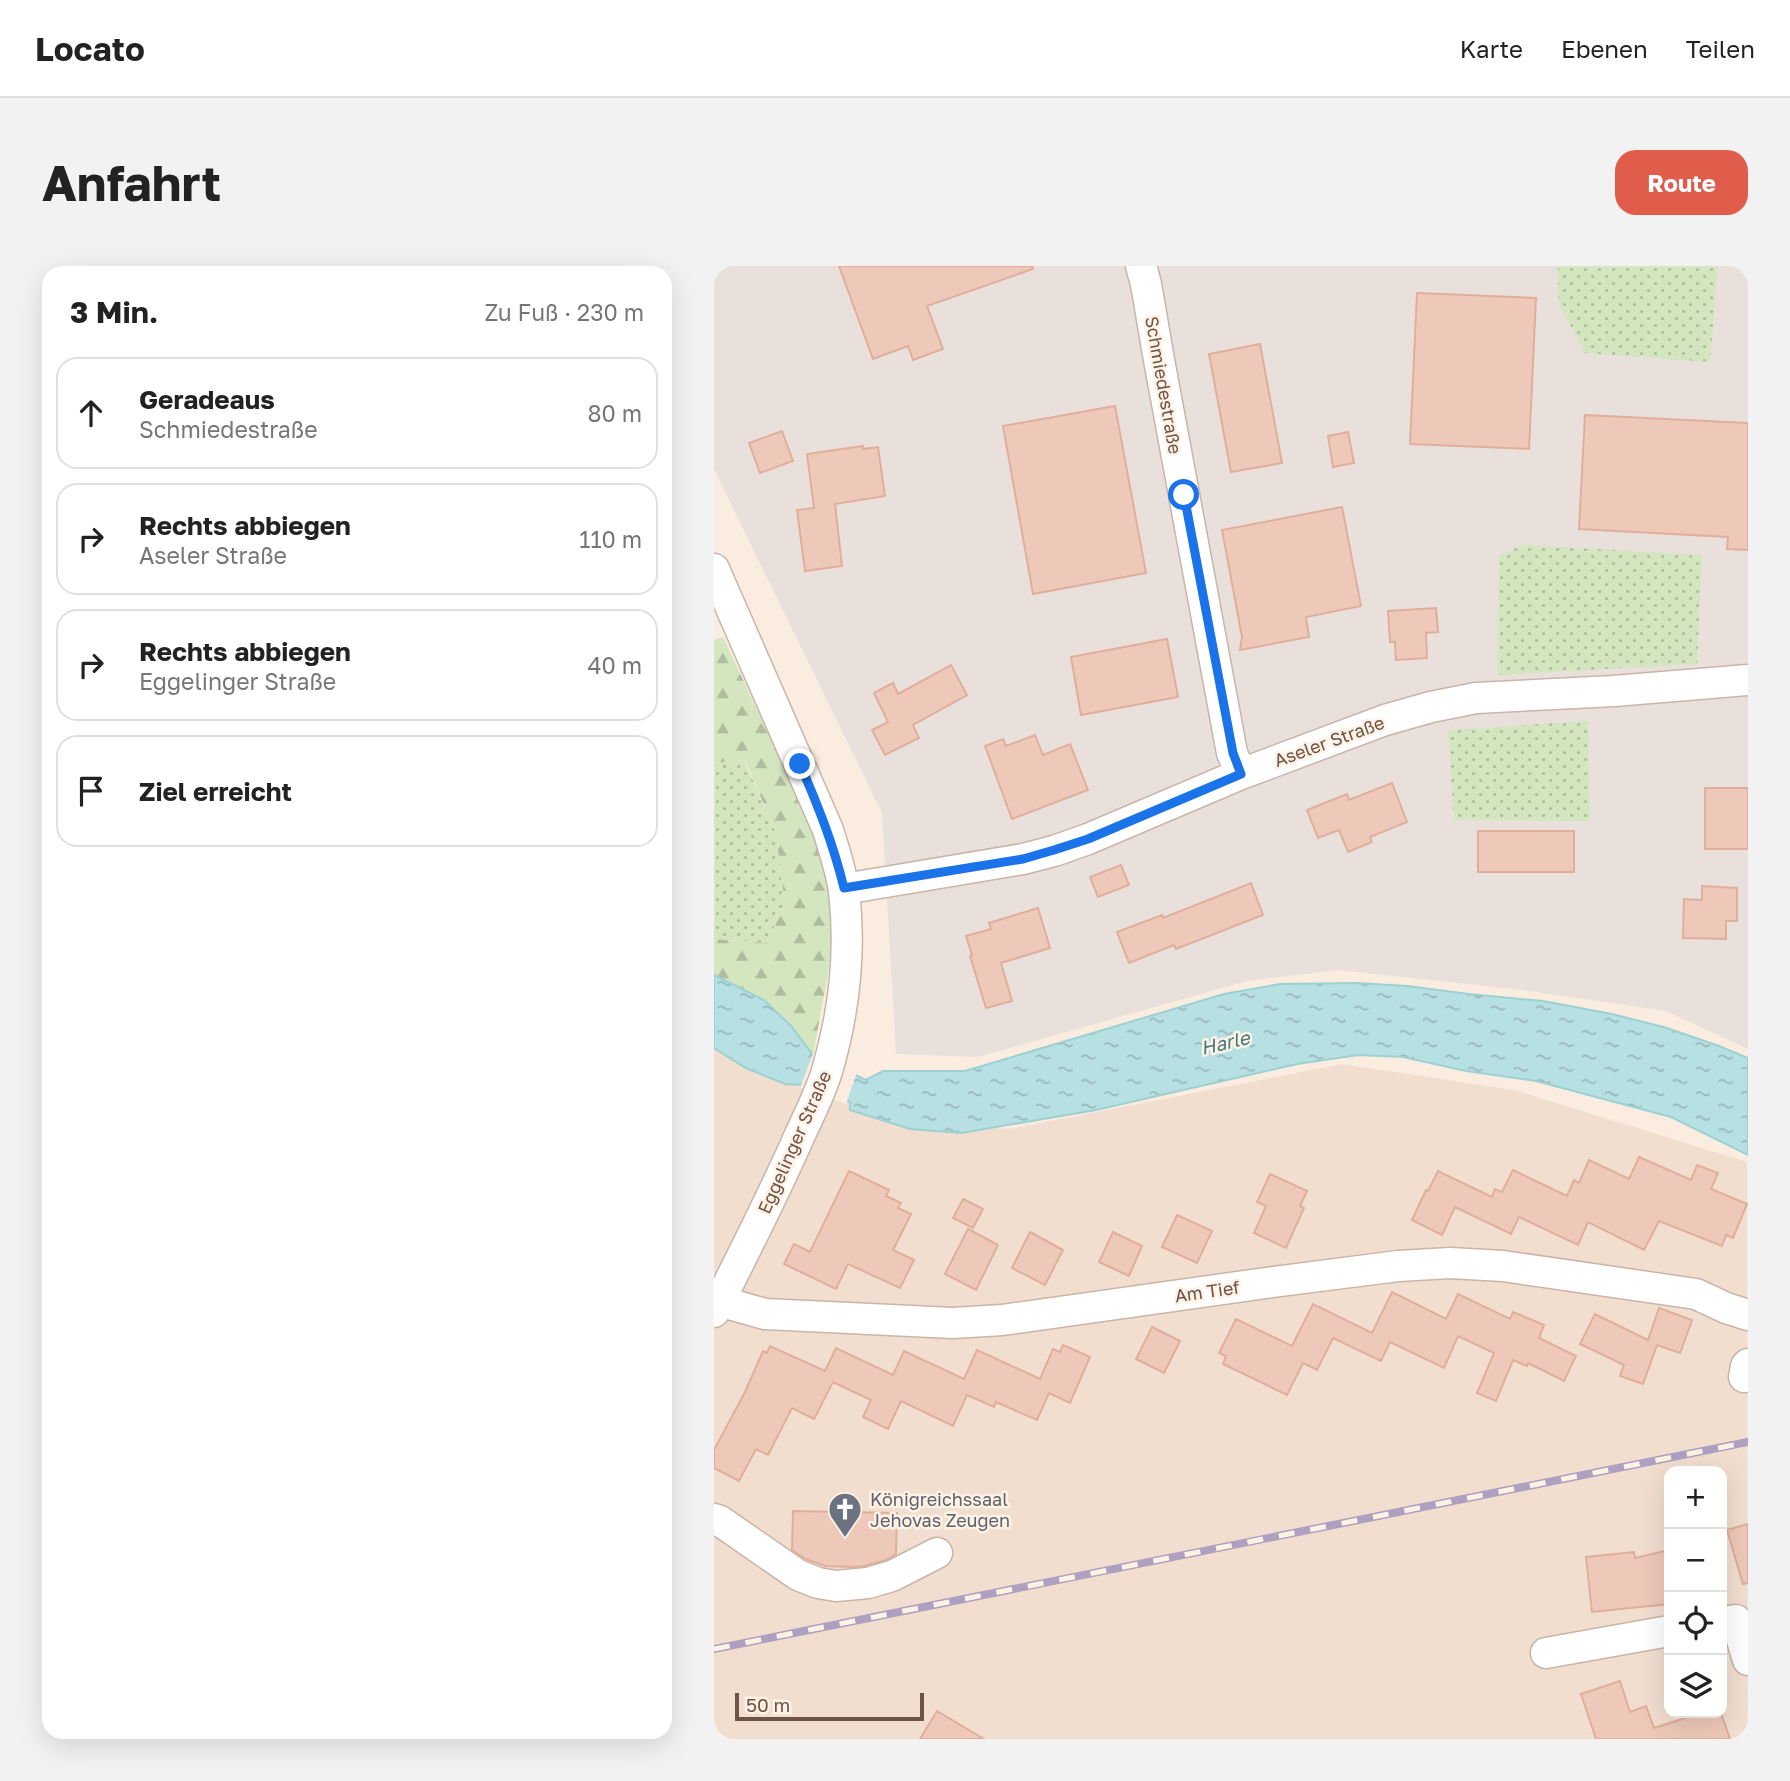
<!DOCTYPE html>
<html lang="de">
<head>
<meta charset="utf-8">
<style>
  :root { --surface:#fff; --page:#f2f2f2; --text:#222; --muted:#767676; --line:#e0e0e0; --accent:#df5d4a }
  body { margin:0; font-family:"Golos Text",sans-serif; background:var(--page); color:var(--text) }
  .controls { position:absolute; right:21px; bottom:21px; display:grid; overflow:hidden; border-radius:14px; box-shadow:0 7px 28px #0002 }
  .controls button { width:63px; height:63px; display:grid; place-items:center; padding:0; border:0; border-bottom:2px solid var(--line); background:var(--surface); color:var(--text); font:35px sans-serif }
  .scale { position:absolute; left:21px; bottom:18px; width:189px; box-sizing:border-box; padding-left:7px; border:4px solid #6f5349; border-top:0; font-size:19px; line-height:24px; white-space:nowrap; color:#6f5349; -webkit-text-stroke:5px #fef2e5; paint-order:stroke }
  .stop { position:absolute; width:21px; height:21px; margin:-16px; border:5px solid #1a73e8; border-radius:50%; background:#fff }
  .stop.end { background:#1a73e8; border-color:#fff; box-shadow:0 2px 7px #0008 }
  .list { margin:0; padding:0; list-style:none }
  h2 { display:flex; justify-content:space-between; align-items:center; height:91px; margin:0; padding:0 28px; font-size:30px }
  h2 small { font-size:23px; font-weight:400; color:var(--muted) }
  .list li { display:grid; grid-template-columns:46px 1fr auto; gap:21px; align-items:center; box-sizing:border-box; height:112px; margin:0 14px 14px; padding:0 14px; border:2px solid var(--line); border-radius:21px }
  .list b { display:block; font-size:26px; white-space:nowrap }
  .list p { margin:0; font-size:23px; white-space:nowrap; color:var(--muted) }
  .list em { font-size:23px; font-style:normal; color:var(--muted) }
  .icon { flex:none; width:38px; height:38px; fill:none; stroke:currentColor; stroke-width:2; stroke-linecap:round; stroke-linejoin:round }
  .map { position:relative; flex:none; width:1034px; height:1473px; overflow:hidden; border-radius:21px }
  header { display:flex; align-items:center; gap:42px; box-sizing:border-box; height:98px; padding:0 35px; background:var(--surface); border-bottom:2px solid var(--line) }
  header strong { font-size:33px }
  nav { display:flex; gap:38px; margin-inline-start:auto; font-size:24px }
  .intro { display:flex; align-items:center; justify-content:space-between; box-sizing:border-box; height:168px; padding:0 42px }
  h1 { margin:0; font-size:49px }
  .button { padding:18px 32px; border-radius:21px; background:var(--accent); color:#fff; font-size:24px; font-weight:700 }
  main { display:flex; gap:42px; padding:0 42px }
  aside { flex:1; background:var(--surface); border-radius:21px; box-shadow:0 7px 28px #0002 }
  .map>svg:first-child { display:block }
</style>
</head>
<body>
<header>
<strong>Locato</strong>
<nav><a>Karte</a><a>Ebenen</a><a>Teilen</a></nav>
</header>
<div class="intro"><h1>Anfahrt</h1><a class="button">Route</a></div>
<main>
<aside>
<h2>3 Min.<small>Zu Fuß · 230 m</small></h2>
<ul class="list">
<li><svg class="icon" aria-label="ahead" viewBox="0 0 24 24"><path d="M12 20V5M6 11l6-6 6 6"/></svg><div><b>Geradeaus</b><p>Schmiedestraße</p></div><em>80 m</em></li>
<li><svg class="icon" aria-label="right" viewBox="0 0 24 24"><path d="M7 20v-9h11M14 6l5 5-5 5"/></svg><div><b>Rechts abbiegen</b><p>Aseler Straße</p></div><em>110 m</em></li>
<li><svg class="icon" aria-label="right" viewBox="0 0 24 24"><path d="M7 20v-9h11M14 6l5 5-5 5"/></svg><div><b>Rechts abbiegen</b><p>Eggelinger Straße</p></div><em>40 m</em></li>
<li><svg class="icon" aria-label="arrive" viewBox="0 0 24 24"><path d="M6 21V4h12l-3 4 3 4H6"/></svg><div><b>Ziel erreicht</b></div></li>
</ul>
</aside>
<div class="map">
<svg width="1034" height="1473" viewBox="0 0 1034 1473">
  <defs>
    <pattern id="grass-dots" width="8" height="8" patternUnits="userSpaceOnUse" patternTransform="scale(1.75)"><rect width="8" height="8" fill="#d3e6c0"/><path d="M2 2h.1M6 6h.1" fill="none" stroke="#afbd9e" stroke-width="1.8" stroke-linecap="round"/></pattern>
    <pattern id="forest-firs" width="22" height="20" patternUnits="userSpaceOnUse" patternTransform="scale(1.75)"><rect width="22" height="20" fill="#d3e6c0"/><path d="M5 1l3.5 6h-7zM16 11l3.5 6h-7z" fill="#afbd9e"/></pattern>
    <pattern id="water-ripples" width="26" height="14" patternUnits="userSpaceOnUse" patternTransform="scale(1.75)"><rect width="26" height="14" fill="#b6e0e2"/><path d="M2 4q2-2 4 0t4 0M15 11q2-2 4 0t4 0" fill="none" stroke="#98b8b9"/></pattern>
  </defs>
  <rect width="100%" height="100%" fill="#faede0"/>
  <path fill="#f1decf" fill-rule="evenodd" d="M 0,780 L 192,853 L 295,863 L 628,798 L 800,824 L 1033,896 L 1034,1473 L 0,1473 ZM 955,1205 L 1008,1205 L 1008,1447 L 955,1447 Z"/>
  <path fill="#e9e0db" d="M 0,0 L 1034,0 L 1034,783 L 952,745 L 809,724 L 624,704 L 533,715 L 264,791 L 182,788 L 168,547 L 0,203 Z"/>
  <path fill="url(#grass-dots)" d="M 844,0 L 1004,0 L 996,96 L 871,87 L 844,36 Z
    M 809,279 L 988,289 L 983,398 L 783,409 L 785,290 Z
    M 874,455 L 876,555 L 740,554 L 734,464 Z
    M 30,494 L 62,567 L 71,640 L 52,677 L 0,673 L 0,497 Z"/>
  <path fill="url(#forest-firs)" d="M 9,371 L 93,551 L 106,589 L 120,650 L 114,708 L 99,789 L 77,760 L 14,717 L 0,709 L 0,673 L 52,677 L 71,640 L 62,567 L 31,494 L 0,497 L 0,374 Z"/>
  <path fill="url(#water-ripples)" stroke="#9dd0d3" stroke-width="2" d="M 0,709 L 50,734 L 77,760 L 99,789 L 152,814 L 169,805 L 251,805 L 510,728 L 566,718 L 642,717 L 693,720 L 755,728 L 829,735 L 898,748 L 953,762 L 1005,780 L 1034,792 L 1034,889 L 957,851 L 822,815 L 752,805 L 689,791 L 644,789 L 583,798 L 382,844 L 247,867 L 196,863 L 136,844 L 136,836 L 89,819 L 71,818 L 32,802 L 0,782 Z"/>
  <path fill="#faede0" d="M 100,785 L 143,806 L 132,838 L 86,822 Z"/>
  <path fill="#eec9b9" stroke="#e0ae9a" stroke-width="2" d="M 125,0 L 318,0 L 319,3 L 213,40 L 229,83 L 199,94 L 194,80 L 159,93 Z
    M 703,27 L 822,32 L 815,183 L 696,178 Z
    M 546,78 L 568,197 L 517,206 L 495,88 Z
    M 401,140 L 432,307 L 319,328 L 289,160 Z
    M 871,149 L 1034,157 L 1034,284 L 1013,283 L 1014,271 L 865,263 Z
    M 68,165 L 79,195 L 46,207 L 35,177 Z
    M 634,166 L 640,197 L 619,201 L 614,170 Z
    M 149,180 L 149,183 L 164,181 L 171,230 L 121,238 L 128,300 L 91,305 L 83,244 L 100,242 L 93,188 Z
    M 628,241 L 647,340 L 592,351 L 595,371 L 526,384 L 528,371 L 508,264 Z
    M 722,342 L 724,366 L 712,367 L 713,392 L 682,394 L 681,376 L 676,376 L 674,345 Z
    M 453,373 L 464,431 L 367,449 L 357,391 Z
    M 237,399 L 253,429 L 199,459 L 205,472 L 171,489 L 158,464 L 174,456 L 160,427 L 179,417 L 184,428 Z
    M 321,469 L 329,489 L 356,478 L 374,524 L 298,553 L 271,480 L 289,473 L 292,480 Z
    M 678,517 L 693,556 L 656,571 L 658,576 L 634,586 L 625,564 L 604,572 L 593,544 L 633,528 L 635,534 Z
    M 991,522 L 1034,522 L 1034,583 L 991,583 Z
    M 764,565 L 860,565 L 860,606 L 764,606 Z
    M 407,599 L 415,619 L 384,631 L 376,611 Z
    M 537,617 L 549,649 L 462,683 L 460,679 L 415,697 L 403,666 L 448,649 L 449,652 Z
    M 988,620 L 1023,622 L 1023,655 L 1012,655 L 1012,673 L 969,672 L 970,633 L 988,634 Z
    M 324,642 L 336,682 L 287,697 L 298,735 L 272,742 L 256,690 L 258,689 L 252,670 L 277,663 L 275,657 Z
    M 925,891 L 977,914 L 983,899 L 1004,907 L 997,923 L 1033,938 L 1019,972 L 1012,969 L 1008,980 L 945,955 L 930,984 L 874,956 L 864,979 L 805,951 L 797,968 L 741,941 L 728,969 L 698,954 L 712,924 L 714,925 L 724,905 L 778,931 L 781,923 L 788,926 L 799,904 L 853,930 L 860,914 L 865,917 L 875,894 L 915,913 Z
    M 135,905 L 175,924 L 172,930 L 187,937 L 184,942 L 197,948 L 179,984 L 200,994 L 186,1022 L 134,998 L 122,1023 L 70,998 L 80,978 L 96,986 Z
    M 556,908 L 593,925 L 586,940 L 590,942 L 572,982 L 540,967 L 552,940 L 543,936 Z
    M 249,933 L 269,943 L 259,962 L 239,952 Z
    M 463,949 L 498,965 L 483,997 L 448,981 Z
    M 254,963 L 284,979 L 262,1024 L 231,1008 Z
    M 316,966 L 349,984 L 331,1019 L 298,1002 Z
    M 399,966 L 428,980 L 415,1010 L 385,996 Z
    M 678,1026 L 732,1053 L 744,1028 L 796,1053 L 799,1046 L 830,1059 L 825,1072 L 862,1090 L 850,1115 L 814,1097 L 813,1100 L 799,1094 L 782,1135 L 763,1127 L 780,1087 L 744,1070 L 730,1102 L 676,1076 L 667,1095 L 619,1072 L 603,1104 L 589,1097 L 573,1129 L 509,1098 L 512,1090 L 505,1087 L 522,1053 L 578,1080 L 599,1038 L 658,1067 Z
    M 945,1042 L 978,1054 L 966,1087 L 943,1079 L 929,1118 L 906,1110 L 910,1099 L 866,1078 L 881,1048 L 934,1074 Z
    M 438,1061 L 466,1075 L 450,1107 L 422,1093 Z
    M 349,1079 L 376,1091 L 356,1137 L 335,1127 L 323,1154 L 282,1136 L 280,1141 L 253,1129 L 239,1160 L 187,1135 L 174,1163 L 149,1151 L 157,1134 L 119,1116 L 100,1153 L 78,1142 L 54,1189 L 42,1183 L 25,1215 L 0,1202 L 0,1184 L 31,1126 L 49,1085 L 53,1087 L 56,1080 L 111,1105 L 122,1082 L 179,1109 L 190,1085 L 250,1113 L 263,1084 L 326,1113 L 339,1083 L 346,1086 Z
    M 79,1245 L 183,1247 L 182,1288 L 172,1294 L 151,1300 L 139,1301 L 111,1300 L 92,1293 L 78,1284 Z
    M 1034,1258 L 1034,1317 L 1029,1318 L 1013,1264 Z
    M 955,1284 L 955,1338 L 878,1346 L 872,1291 L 920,1286 L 921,1292 Z
    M 906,1415 L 916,1446 L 932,1440 L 940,1462 L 987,1447 L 1007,1447 L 1016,1473 L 882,1473 L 867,1428 Z
    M 223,1445 L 270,1473 L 206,1473 Z"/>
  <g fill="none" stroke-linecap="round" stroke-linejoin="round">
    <defs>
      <path id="minor" d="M 427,0 L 432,18 L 445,94 L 518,487 L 527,508
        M 0,303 L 114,564 C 120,584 127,604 130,625 C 137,685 130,747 113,805 C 106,828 94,851 84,873 C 58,932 29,989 0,1046
        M 130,623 L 309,593 L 340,585 L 374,573 L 527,508 L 671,454 L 717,441 L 762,432 L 900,425 L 1034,414
        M 5,1035 L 51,1048 L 239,1057 L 288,1054 L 559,1016 L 684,1000 L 736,997 L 789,1000 L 982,1028 L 1012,1042 L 1034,1049
        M 1030,1111 L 1032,1100 L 1034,1098
        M 0,1253 L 6,1255 L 84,1309 L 104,1317 L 122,1320 L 154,1317 L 178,1310 L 223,1287
        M 1008,1356 L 1022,1354 L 1034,1394
        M 832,1387 L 955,1365"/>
    </defs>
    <use href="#minor" stroke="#cab4a8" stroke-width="33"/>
    <use href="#minor" stroke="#fff" stroke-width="30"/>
    <defs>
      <path id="rail" d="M 0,1383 L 1034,1176"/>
    </defs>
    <use href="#rail" stroke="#afa0c2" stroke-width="8"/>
    <use href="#rail" stroke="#fef2e5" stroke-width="5" stroke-dasharray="16" stroke-linecap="butt"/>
  </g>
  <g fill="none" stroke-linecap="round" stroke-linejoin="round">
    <path stroke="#1a73e8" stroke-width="9" d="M 86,498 C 104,540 119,577 130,622 L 309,593 L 340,584 L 374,573 L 527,508 L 519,487 L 470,229"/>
  </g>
  <defs>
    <symbol id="church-pin" viewBox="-11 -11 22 30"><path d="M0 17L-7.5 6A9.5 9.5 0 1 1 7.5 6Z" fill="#6b7280" stroke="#fef2e5"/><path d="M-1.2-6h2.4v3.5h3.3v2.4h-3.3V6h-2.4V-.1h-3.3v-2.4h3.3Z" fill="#fff"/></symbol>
  </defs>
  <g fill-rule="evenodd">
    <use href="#church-pin" x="112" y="1224" width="38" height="52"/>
  </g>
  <g text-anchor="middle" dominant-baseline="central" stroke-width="5" stroke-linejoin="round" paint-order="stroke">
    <g font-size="18" fill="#6f5349" stroke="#fef2e5">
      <text transform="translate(450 119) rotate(80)">Schmiedestraße</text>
      <text transform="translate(615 475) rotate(-20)">Aseler Straße</text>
      <text transform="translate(80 876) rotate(-66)">Eggelinger Straße</text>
      <text transform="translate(493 1025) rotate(-8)">Am Tief</text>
    </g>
    <g font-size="18" fill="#5b616d" stroke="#fef2e5" text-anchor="start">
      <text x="156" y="1233">Königreichssaal<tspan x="156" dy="21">Jehovas Zeugen</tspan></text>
    </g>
    <g font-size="19" font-style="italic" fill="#41777b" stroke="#fef2e5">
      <text transform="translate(511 776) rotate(-13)">Harle</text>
    </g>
  </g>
</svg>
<div class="controls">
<button>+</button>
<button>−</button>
<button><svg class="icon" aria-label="locate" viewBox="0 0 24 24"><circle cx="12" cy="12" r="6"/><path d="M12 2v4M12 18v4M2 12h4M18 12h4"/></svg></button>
<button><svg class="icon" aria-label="layers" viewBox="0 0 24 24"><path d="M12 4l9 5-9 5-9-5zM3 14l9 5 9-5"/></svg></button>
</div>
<div class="scale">50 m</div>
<div class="stop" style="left:470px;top:229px"></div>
<div class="stop end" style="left:86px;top:498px"></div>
</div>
</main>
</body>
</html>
